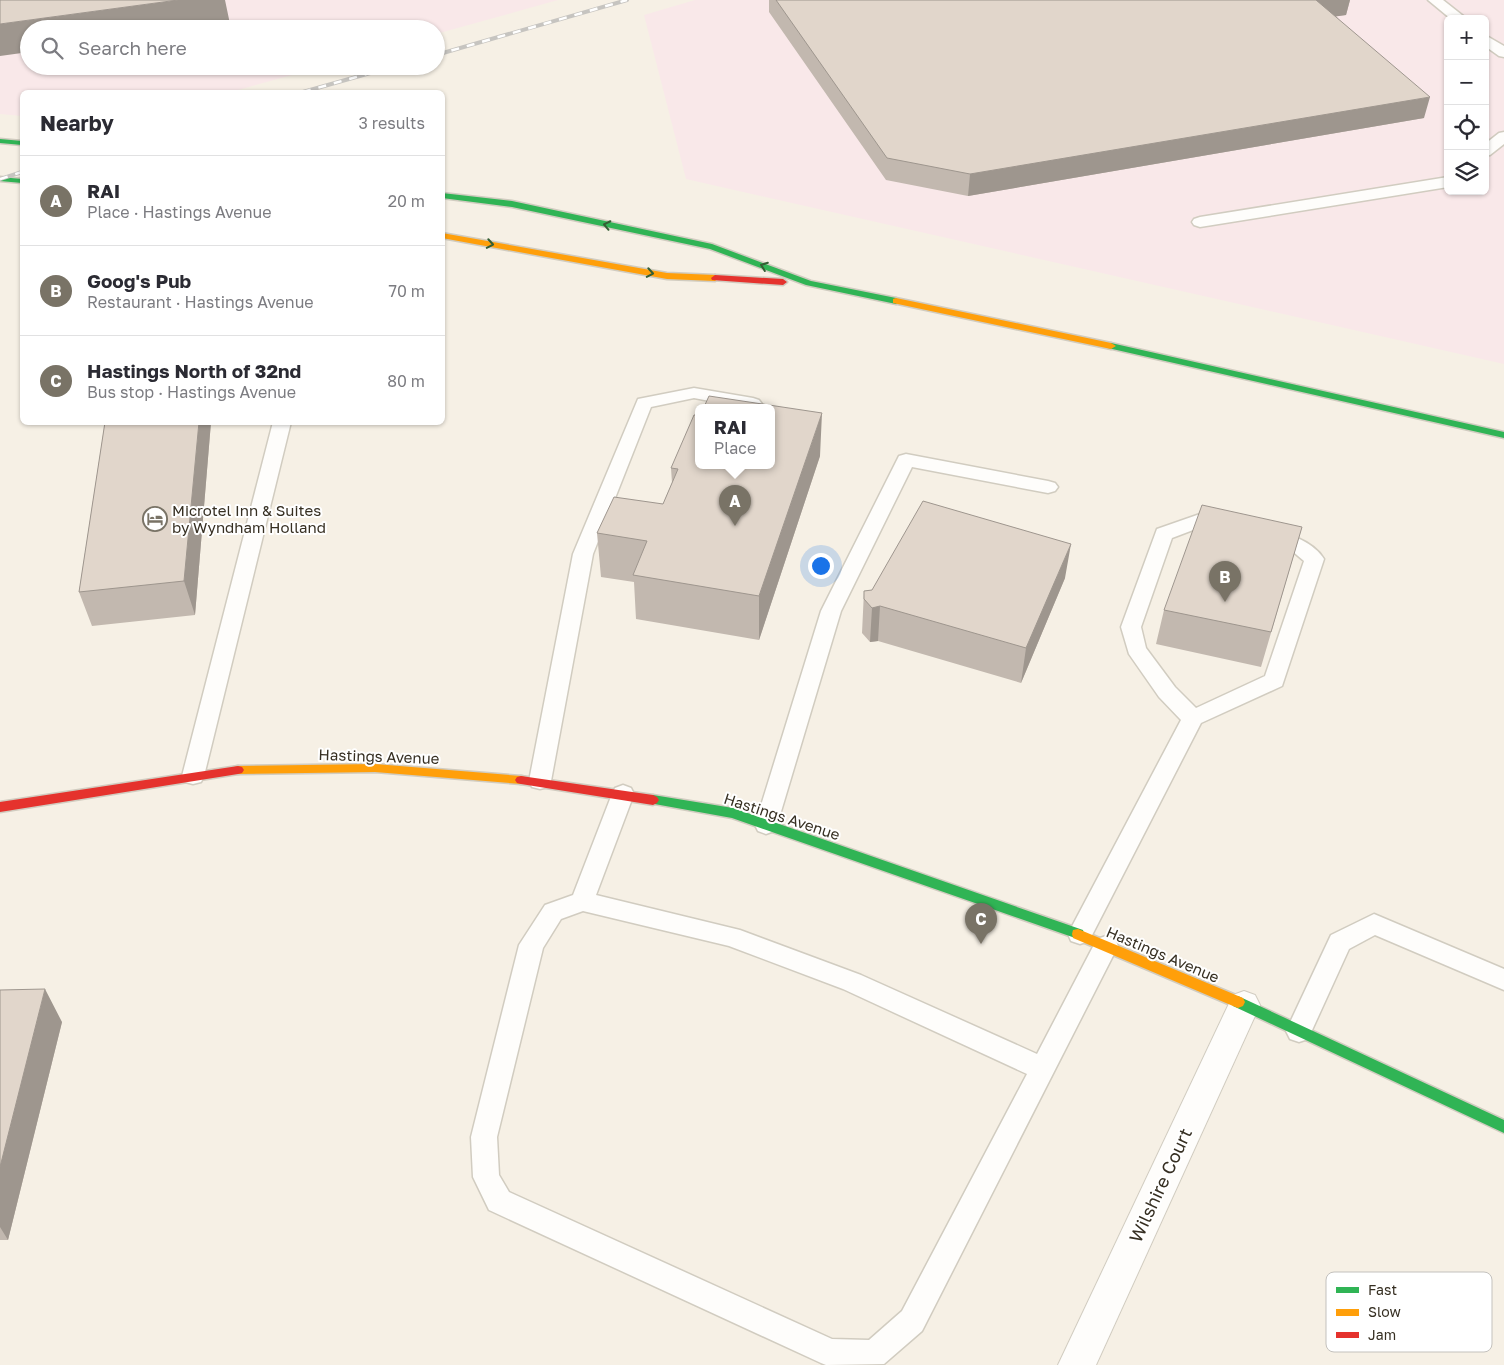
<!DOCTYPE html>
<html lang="en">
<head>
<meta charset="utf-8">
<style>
  :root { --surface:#fff; --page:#f2f2f3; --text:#2b2b33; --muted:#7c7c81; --line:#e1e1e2; --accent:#797366 }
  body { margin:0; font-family:"Golos Text",sans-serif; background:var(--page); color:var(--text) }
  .controls { position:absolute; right:15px; top:15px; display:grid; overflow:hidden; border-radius:8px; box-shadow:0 1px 4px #0004 }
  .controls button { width:45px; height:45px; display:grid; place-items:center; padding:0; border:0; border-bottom:1px solid var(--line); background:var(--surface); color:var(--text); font:25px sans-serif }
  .you { position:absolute; left:820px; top:565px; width:18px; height:18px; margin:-12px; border:4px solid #fff; border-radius:50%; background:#1a73e8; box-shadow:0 0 0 8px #1a73e833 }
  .badge { display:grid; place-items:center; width:32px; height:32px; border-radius:50%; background:var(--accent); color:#fff; font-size:16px; font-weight:700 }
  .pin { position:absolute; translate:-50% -41px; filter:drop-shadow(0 1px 2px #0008) }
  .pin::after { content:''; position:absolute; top:26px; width:18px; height:15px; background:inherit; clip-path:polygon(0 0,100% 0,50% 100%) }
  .popup { position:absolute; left:695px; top:404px; width:80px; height:65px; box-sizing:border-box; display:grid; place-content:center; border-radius:8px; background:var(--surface); filter:drop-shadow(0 1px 4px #0005); font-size:16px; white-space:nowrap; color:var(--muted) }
  .popup b { font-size:19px; color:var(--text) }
  .popup::after { content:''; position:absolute; left:50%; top:100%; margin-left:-10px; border:10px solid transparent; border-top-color:var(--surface) }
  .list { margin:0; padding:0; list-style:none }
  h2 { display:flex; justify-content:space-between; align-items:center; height:65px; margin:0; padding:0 20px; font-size:21px }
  h2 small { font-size:16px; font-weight:400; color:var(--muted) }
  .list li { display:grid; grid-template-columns:32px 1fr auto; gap:15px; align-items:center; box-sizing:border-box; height:90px; padding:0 20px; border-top:1px solid var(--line) }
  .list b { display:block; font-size:19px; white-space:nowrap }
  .list p { margin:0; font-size:16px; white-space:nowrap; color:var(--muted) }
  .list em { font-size:16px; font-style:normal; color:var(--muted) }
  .icon { flex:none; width:28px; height:28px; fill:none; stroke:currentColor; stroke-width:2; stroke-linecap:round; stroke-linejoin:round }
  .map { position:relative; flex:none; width:1504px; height:1365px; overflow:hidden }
  .search { position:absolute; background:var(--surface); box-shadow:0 1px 4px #0004; left:20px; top:20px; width:425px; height:55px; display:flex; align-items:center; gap:12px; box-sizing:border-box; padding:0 18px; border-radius:28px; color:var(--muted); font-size:19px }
  .panel { position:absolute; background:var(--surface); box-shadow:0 1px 4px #0004; left:20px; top:90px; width:425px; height:335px; border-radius:8px }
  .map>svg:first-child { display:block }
</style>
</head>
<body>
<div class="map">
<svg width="1504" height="1365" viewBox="0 0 1504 1365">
  <rect width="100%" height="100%" fill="#f6f0e5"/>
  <path fill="#f9e8e9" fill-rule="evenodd" d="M 0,0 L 558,0 L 436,34 L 436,29 L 29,29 L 29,66 L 324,66 L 231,92 L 22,92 L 22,116 L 0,114 Z
    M 695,0 L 1504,0 L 1504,364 L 686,179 L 644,15 ZM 1448,19 L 1485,19 L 1485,191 L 1448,191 Z"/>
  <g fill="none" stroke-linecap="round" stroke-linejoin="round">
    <defs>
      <path id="lane" d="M 1428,0 L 1443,0 L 1467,19 L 1451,19 Z
        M 1485,35 L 1504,46 L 1504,57 L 1499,56 L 1485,46 Z
        M 1504,132 L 1504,144 L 1490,155 L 1485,156 L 1485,144 L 1499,133 Z
        M 1448,177 L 1448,187 L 1200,227 L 1194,225 L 1192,222 L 1194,219 L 1200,217 Z
        M 694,388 L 753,398 L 759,400 L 762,404 L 760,407 L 741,407 L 694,398 L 651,407 L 593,554 L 551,781 L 548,787 L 540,789 L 532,787 L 529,781 L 573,554 L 638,399 Z
        M 273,422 L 291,422 L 204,776 L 201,782 L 193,784 L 185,782 L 182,776 Z
        M 906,454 L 1048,481 L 1055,483 L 1058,487 L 1055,491 L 1048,493 L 912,467 L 841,611 L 777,825 L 774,831 L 766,834 L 758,831 L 755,825 L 821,611 L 897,460 L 899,456 Z
        M 1200,514 L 1231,521 L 1234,526 L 1231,531 L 1224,532 L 1201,527 L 1172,538 L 1141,627 L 1146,648 L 1175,687 L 1196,708 L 1265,676 L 1304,561 L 1291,550 L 1263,543 L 1260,538 L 1263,533 C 1282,528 1314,542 1324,559 L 1282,686 L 1201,723 L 1089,941 L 1080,944 L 1071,941 L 1068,934 L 1181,720 L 1159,697 L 1129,654 L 1121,627 L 1157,529 Z
        M 623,785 L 631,788 L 634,794 L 596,895 L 740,930 L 861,975 L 1037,1054 L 1097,939 L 1106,936 L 1115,939 L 1118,946 L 922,1331 L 884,1364 L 826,1365 L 821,1363 L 489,1210 L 473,1177 L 471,1137 L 519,945 L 545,905 L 573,895 L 612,794 L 615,788 ZM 583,911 L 729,946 L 843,989 L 1027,1074 L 902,1311 L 869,1340 L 832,1339 L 509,1192 L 499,1175 L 497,1137 L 543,948 L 561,919 Z
        M 1374,914 L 1504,969 L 1504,990 L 1375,935 L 1349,949 L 1308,1039 L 1299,1042 L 1290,1039 L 1286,1031 L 1331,935 Z"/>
      <path id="street" d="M 1244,991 L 1255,995 L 1260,1005 L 1096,1365 L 1058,1365 L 1233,995 Z"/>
      <path id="fast" d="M 0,139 L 22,141 L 22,145 L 0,143 Z
        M 0,177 L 22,179 L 22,183 L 0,181 Z
        M 442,193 L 512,201 L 712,244 L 811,281 L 896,298 L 900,301 L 896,304 L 806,285 L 710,249 L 512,207 L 442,198 Z
        M 1111,343 L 1504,432 L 1504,438 L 1108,348 L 1108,344 Z
        M 653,795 L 733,808 L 1083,930 L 1084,934 L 1083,938 L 1078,939 L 732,818 L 649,803 L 647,800 L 649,797 Z
        M 1238,996 L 1504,1120 L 1504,1133 L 1233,1006 L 1231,1002 L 1233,998 Z"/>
      <path id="slow" d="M 442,233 L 667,273 L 715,275 L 719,278 L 715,281 L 667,279 L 442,238 Z
        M 896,298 L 1111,343 L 1116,346 L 1111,349 L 893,303 L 893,299 Z
        M 375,764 L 521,776 L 525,777 L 527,780 L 525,783 L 521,784 L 375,772 L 238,774 L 234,773 L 232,770 L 234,767 L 238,766 Z
        M 1078,929 L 1243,998 L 1245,1002 L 1243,1006 L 1238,1008 L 1233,1006 L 1073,938 L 1072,934 L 1073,930 Z"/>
      <path id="jam" d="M 715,275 L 783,279 L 787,282 L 783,285 L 712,280 L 711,278 Z
        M 238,766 L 242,767 L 244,770 L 242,773 L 238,774 L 0,812 L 0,802 Z
        M 521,776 L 653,795 L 657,797 L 659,800 L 657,803 L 653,805 L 521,784 L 517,783 L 515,780 L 517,777 Z"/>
    </defs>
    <use href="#lane" stroke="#d1ccc0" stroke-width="3"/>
    <use href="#street" stroke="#d1ccc0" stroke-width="2"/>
    <use href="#fast" stroke="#d1ccc0" stroke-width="3"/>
    <use href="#slow" stroke="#d1ccc0" stroke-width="3"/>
    <use href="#jam" stroke="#d1ccc0" stroke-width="3"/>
    <use href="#lane" fill="#fefdfb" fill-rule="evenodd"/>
    <use href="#street" fill="#fefdfb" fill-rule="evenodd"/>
    <use href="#fast" fill="#30b455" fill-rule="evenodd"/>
    <use href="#slow" fill="#ff9f0a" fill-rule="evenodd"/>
    <use href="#jam" fill="#e5322d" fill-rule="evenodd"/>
    <defs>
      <path id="rail" d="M 436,55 L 627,0
        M 303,92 L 395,66
        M 0,179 L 22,172"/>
    </defs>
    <use href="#rail" stroke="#c6c4c0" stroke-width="4"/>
    <use href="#rail" stroke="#fff" stroke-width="2.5" stroke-dasharray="8" stroke-linecap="butt"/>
  </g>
  <path fill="#c2b8af" d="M 769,0 L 1350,0 L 1346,15 L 1336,16 L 1424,118 L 968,196 L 886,180 L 769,12 Z
    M 105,422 L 211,422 L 195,615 L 92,626 L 79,592 Z
    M 820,456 L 759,640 L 636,619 L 634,582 L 601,577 L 597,533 L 663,504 L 672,483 L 671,468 Z
    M 1302,527 L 1261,667 L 1156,644 L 1164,610 Z
    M 1065,578 L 1021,683 L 878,641 L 870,642 L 862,633 L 864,591 Z
    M 0,990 L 62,1022 L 8,1240 L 0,1240 Z"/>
  <path fill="#9e968e" d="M 178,0 L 225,0 L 230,24 L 196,29 L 29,29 L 29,52 L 0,56 L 0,24 Z
    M 1316,0 L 1350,0 L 1346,15 L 1311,20 Z
    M 1430,97 L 1424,118 L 968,196 L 970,174 Z
    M 822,413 L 820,456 L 759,640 L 759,596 Z
    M 199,422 L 211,422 L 195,615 L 184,581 Z
    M 1071,544 L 1065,578 L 1021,683 L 1026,648 Z
    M 880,606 L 878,641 L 870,642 L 872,608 Z
    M 45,989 L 62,1022 L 8,1240 L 0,1227 L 0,1167 Z"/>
  <path fill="#e1d6cb" stroke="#9e968e" d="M 0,0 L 178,0 L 0,24 Z
    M 776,0 L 1316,0 L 1430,97 L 970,174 L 887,158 Z
    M 709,396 L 822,413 L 759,596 L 633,575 L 647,541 L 597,533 L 614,497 L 663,504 L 678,469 L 671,468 L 694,415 L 699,415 L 699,465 L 771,465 L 771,407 L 704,407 Z
    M 105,422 L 199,422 L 184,581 L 79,592 Z
    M 923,501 L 1071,544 L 1026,648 L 880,606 L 872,608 L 864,599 L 864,591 L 872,590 Z
    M 1202,505 L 1302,527 L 1271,632 L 1164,610 Z
    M 45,989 L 0,1167 L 0,990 Z"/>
  <defs><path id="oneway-chevron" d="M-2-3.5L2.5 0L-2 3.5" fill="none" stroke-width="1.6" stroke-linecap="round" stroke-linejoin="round" transform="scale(1.25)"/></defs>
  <g stroke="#345e34">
    <use href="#oneway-chevron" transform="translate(607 225) rotate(-168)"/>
    <use href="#oneway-chevron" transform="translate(490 244) rotate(10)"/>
    <use href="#oneway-chevron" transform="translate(764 266) rotate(-160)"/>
    <use href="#oneway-chevron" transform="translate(650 273) rotate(10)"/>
  </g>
  <defs>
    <symbol id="hotel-ring" viewBox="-11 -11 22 22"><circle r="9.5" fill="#fff" stroke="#797366" stroke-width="1.5"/><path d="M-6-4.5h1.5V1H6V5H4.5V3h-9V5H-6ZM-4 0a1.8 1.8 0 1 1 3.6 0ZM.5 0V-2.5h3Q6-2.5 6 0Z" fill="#797366"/></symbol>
  </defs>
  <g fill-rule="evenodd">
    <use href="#hotel-ring" x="141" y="505" width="28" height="28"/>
  </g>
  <g text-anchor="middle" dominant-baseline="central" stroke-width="4" stroke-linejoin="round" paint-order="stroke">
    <g font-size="15" fill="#362f22" stroke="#fff" text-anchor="start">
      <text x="172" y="510">Microtel Inn &amp; Suites<tspan x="172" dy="17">by Wyndham Holland</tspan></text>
    </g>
    <g font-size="15" fill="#362f22" stroke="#fff">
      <text transform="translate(379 756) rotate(2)">Hastings Avenue</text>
      <text transform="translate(782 816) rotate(18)">Hastings Avenue</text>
      <text transform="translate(1163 954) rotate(23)">Hastings Avenue</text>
    </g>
    <g font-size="18" fill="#362f22" stroke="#fff">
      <text transform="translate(1160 1185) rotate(-65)">Wilshire Court</text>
    </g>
  </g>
  <rect x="1326" y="1272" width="166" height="80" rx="8" fill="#fff" stroke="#c3c1bd" stroke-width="1"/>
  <rect x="1336" y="1287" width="23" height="6" fill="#30b455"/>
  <rect x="1336" y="1309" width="23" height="7" fill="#ff9f0a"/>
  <rect x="1336" y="1332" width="23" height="6" fill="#e5322d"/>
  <g font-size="14" fill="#362f22">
    <text x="1368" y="1295">Fast</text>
    <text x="1368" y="1317">Slow</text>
    <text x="1368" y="1340">Jam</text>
  </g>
</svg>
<div class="controls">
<button>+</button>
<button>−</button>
<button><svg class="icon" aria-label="locate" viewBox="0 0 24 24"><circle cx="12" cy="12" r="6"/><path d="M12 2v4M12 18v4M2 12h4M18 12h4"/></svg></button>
<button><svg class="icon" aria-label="layers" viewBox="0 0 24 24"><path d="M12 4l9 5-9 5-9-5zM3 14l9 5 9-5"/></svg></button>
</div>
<div class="you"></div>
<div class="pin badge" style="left:735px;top:526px">A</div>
<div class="popup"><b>RAI</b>Place</div>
<div class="pin badge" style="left:1225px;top:602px">B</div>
<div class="pin badge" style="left:981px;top:944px">C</div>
<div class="search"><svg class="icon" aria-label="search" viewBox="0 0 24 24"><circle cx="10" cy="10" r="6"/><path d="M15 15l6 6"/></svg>Search here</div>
<section class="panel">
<h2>Nearby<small>3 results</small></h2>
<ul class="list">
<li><span class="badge">A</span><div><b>RAI</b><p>Place · Hastings Avenue</p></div><em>20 m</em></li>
<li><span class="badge">B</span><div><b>Goog's Pub</b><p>Restaurant · Hastings Avenue</p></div><em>70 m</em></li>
<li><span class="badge">C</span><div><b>Hastings North of 32nd</b><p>Bus stop · Hastings Avenue</p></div><em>80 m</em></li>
</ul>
</section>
</div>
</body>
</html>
